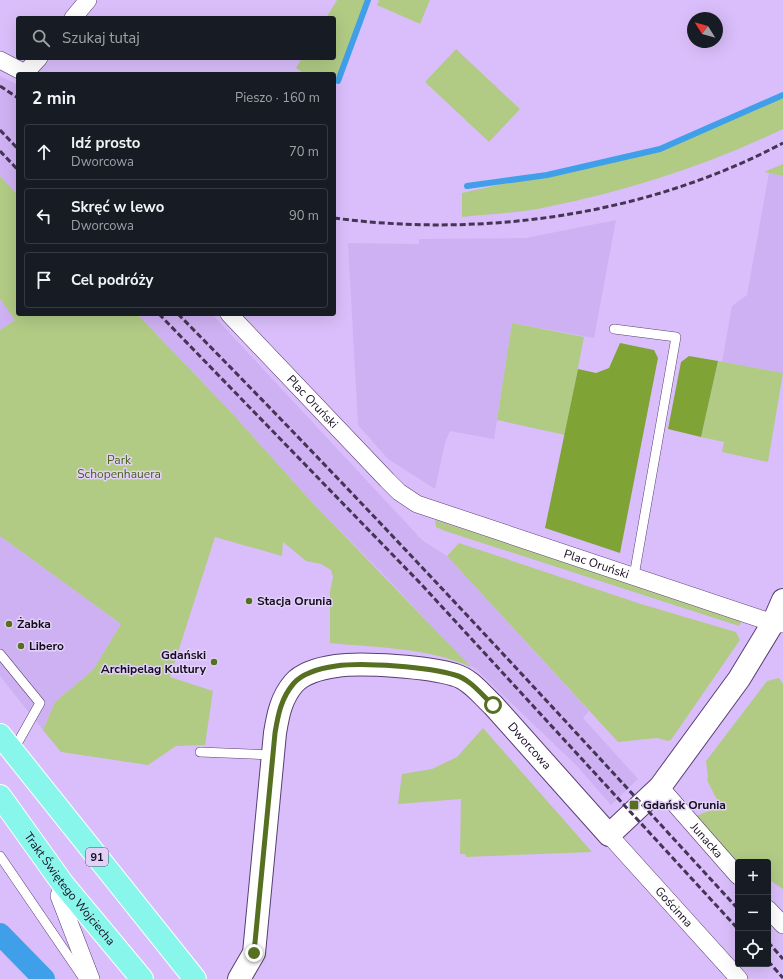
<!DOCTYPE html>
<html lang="pl">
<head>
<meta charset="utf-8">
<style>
  :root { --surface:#171b24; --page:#20242c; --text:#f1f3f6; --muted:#9ea1a6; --line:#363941 }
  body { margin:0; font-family:"Nunito Sans",sans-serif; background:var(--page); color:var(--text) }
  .controls { position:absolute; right:12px; bottom:12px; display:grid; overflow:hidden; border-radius:4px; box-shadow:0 4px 16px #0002 }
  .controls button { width:36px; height:36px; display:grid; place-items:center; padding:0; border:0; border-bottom:1px solid var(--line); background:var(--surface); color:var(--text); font:20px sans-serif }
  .compass { position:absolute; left:687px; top:12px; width:36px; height:36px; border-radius:50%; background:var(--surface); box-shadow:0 4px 16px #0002; rotate:307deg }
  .stop { position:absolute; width:12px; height:12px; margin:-9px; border:3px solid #566f20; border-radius:50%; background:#fff }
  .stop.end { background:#566f20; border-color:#fff; box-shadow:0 1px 4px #0008 }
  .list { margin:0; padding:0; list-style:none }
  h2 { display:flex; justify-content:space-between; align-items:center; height:52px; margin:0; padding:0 16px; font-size:17px }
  h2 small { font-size:13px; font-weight:400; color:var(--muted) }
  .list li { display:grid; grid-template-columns:26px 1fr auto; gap:12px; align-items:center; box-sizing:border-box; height:56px; margin:0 8px 8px; padding:0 8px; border:1px solid var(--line); border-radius:4px }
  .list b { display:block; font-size:15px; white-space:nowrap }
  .list p { margin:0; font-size:13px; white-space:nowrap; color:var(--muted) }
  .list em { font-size:13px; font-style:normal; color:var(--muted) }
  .icon { flex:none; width:22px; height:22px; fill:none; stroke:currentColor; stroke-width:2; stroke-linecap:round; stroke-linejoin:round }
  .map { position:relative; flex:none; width:783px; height:979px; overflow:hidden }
  .search { position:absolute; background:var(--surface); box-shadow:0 4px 16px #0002; left:16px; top:16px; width:320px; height:44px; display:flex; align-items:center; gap:10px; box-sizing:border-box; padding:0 14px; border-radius:4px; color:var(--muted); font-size:15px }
  .panel { position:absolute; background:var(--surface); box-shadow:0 4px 16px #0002; left:16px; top:72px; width:320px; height:244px; border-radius:4px }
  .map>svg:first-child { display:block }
</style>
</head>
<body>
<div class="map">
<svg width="783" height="979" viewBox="0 0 783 979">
  <rect width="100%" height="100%" fill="#dabefb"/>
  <path fill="#ceb1f2" d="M 0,76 L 18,85 L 18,195 L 0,176 Z
    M 769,173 L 783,176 L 783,373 L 722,362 L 732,306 L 747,295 Z
    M 616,220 L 594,338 L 512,323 L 494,439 L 450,431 L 445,443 L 435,489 L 388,459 L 358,425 L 348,243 L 419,244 L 419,239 L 526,238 Z
    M 0,299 L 15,320 L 0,330 Z
    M 137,314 L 212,314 L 422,540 L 447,556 L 589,711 L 583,718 L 638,779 L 611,805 L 577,766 L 477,670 L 466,663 L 384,575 L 309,499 L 230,411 Z
    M 0,536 L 121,624 L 93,670 L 55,702 L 43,730 L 0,676 Z"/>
  <path fill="#b1cb85" d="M 337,0 L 368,0 L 334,83 L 334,74 L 305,74 L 296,68 L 302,58 L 334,58 L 334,18 L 326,18 Z
    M 379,0 L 430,0 L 420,24 L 377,5 Z
    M 456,49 L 520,109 L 489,142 L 425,82 Z
    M 783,95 L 783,129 C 708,165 629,191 547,207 C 519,213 490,214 462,217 L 462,193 L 660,149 Z
    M 783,164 L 783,176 L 764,172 Z
    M 0,176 L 18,195 L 18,314 L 137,314 L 230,411 L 309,499 L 471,667 C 426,647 378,648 330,643 L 330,591 L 333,577 L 331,570 L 321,564 L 306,561 L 283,542 L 282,556 L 215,537 L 170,677 L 213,691 L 205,745 L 176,746 L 148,765 L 61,752 L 43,730 L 55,702 L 93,670 L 121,624 L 0,536 L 0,330 L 15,320 L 0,299 Z
    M 512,323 L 584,337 L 565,435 L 497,420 Z
    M 718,361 L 783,373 L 768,462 L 722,452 L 724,442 L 701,437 Z
    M 435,520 L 743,619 L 739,626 L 445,531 L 436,527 Z
    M 459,543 L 641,604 L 736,632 L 740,640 L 671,740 L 668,741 L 657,738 L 618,742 L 447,556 Z
    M 779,678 L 783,684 L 783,889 L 768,879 L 768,862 L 738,862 L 738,868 L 694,817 L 720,806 L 707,780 L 708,777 L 706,761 L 767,681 Z
    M 483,728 L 592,852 L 466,857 L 465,854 L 460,854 L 461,799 L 398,804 L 402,774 L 432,769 L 457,757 Z"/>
  <path fill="#80a336" d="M 620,343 L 654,350 L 658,358 L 620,553 L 545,528 L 578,369 L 596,373 L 609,368 Z
    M 689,356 L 718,361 L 701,437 L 668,429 L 681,362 Z"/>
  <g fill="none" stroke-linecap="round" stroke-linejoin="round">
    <path stroke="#3f9fe9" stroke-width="6" d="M 338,81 L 368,0
      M 467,186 L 547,175 L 660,149 L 783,95"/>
    <path stroke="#3f9fe9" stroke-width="22" d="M 0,934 L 44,979"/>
    <defs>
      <path id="service" d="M 614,329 L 676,337 L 634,576
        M 0,654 L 40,703 L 13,751
        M 200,752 L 273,755
        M 0,856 L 84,979"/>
      <g id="minor">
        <path d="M 73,18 L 88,0"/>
        <path d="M 0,60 L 27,74"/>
        <path d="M 25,73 L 39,58"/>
        <path id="s1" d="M 229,314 L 387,480 L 399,492 L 417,504 L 773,623 L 783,624"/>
        <path id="s2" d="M 660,787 L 738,876"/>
        <path id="s3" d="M 609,835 L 739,979"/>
        <path d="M 63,884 L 59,896 L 91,979"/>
        <path d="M 768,909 L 783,925"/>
      </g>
      <g id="tertiary">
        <path id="s4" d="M 239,979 L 254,953 L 275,733 C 278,715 281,698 294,683 C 304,672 322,668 336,666 C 362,662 430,667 455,675 C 470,679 482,695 493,705 L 609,835 L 660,787 L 739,679 L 773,623 L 783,600"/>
      </g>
      <g id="primary">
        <path d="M 0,735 L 195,979"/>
        <path id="s5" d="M 0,796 L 63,884 L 142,979"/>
      </g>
    </defs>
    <use href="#service" stroke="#583f72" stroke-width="10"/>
    <use href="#minor" stroke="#583f72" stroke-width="18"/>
    <use href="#tertiary" stroke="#583f72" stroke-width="24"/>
    <use href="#primary" stroke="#fff" stroke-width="24"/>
    <use href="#service" stroke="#fff" stroke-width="9"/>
    <use href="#minor" stroke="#fff" stroke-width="17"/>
    <use href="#tertiary" stroke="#fff" stroke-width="22"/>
    <use href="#primary" stroke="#89f6ec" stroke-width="22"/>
    <path stroke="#433553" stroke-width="3" stroke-dasharray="6 3" stroke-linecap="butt" d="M 0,86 L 18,98
      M 0,130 L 18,149
      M 0,151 L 18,170
      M 334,218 C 485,238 647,215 783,143
      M 159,314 L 422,585 L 738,929
      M 178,314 C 370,508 554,708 738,909
      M 768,942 L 783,959
      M 768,961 L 783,978"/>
  </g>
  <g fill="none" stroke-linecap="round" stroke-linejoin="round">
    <path stroke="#566f20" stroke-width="5" d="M 254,953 L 275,733 C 278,715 281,698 294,683 C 304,672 322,668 336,666 C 362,662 430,667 455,675 C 470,679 482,695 493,705"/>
  </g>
  <g fill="#566f20" stroke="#e1d1f6" stroke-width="1.5">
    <circle cx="249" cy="601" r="4"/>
    <circle cx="9" cy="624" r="4"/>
    <circle cx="21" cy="646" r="4"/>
    <circle cx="214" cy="662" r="4"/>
    <rect x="629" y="800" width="10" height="10" rx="2"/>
  </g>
  <g text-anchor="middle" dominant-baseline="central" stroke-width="3" stroke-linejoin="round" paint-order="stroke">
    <rect fill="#e1d1f6" stroke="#544862" stroke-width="1" x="86" y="848" width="22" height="18" rx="3"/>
    <g font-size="11" font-weight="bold" fill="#170d22">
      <text x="97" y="857">91</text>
    </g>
    <g font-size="12" fill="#170d22" stroke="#e1d1f6">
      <text stroke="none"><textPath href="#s1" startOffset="121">Plac Oruński</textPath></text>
      <text stroke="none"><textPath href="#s1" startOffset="457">Plac Oruński</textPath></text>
      <text stroke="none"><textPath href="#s4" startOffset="575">Dworcowa</textPath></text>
      <text stroke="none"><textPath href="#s2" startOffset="71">Junacka</textPath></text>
      <text stroke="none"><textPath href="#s5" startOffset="116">Trakt Świętego Wojciecha</textPath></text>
      <text stroke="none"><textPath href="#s3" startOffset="97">Gościnna</textPath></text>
    </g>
    <g font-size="12" fill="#485f14" stroke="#e1d1f6">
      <text x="119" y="460">Park<tspan x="119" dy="14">Schopenhauera</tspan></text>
    </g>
    <g font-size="12" font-weight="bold" fill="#170d22" stroke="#e1d1f6" text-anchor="start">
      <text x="257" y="601">Stacja Orunia</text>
      <text x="17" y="624">Żabka</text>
      <text x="29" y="646">Libero</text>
      <text x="206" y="655" text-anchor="end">Gdański<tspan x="206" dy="14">Archipelag Kultury</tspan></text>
      <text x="643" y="805">Gdańsk Orunia</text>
    </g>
  </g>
</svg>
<div class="controls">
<button>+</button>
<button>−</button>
<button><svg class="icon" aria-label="locate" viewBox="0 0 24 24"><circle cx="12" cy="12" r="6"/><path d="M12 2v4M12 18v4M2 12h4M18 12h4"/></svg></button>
</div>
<svg class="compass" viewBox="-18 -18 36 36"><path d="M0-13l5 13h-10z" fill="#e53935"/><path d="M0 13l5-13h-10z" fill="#9ea1a6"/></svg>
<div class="stop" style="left:493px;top:705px"></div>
<div class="stop end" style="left:254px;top:953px"></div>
<div class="search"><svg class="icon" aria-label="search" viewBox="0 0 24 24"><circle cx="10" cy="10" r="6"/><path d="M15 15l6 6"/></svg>Szukaj tutaj</div>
<section class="panel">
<h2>2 min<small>Pieszo · 160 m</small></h2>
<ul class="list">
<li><svg class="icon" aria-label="ahead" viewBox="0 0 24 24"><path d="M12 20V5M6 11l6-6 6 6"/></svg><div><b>Idź prosto</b><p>Dworcowa</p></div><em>70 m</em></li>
<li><svg class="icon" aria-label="left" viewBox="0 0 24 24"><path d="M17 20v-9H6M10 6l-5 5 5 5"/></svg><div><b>Skręć w lewo</b><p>Dworcowa</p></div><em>90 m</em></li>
<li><svg class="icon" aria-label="arrive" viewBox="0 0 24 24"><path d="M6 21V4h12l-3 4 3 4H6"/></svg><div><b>Cel podróży</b></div></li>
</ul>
</section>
</div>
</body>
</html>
